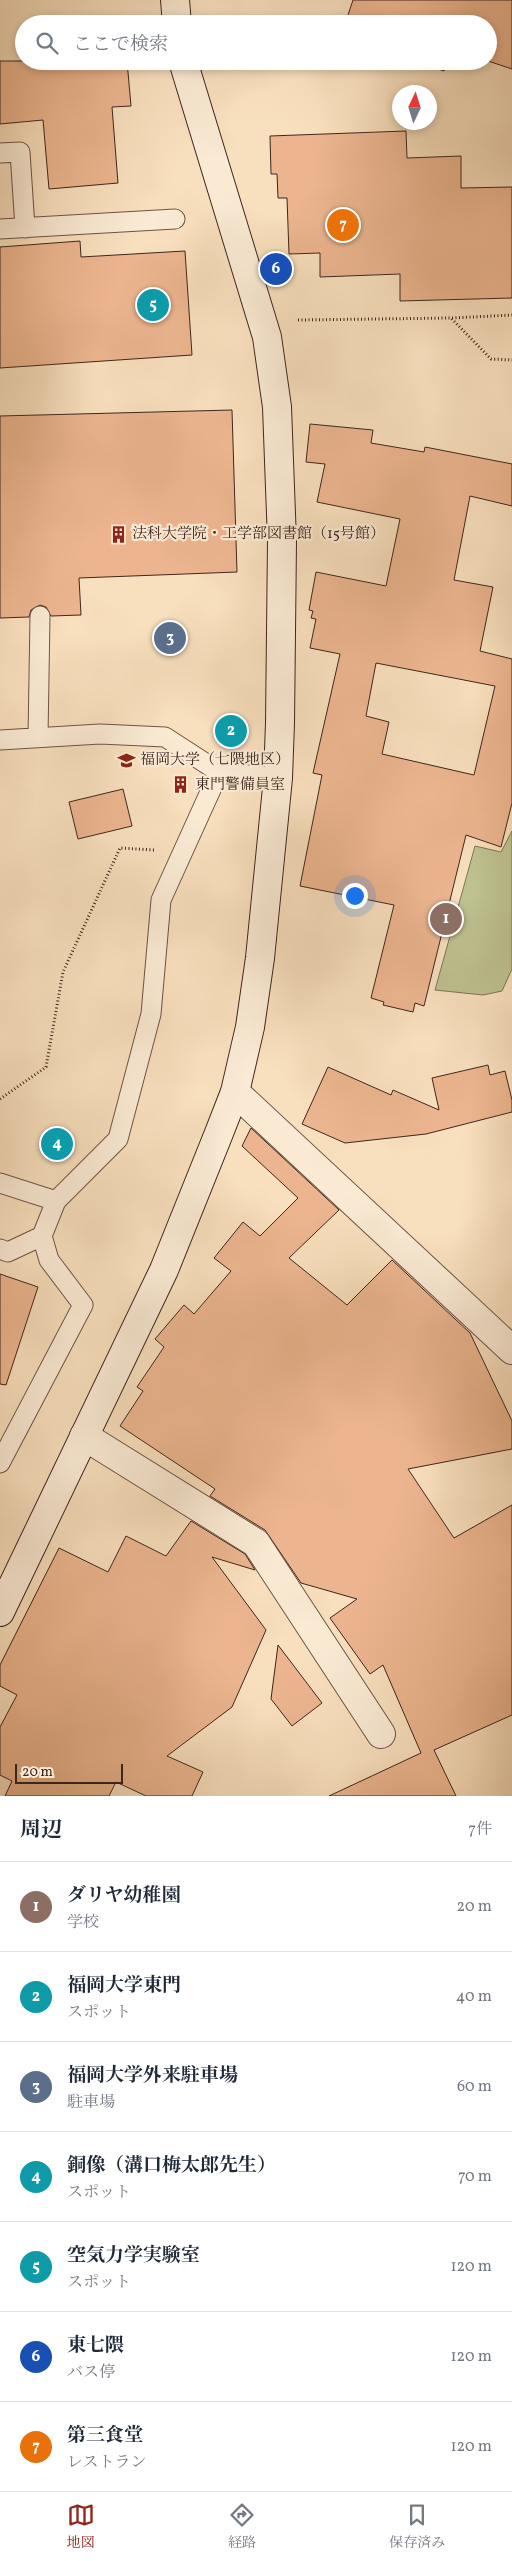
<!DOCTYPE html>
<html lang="ja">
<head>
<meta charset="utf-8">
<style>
  :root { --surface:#fff; --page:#f6f6f7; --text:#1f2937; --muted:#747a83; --line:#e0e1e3; --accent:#8f2418 }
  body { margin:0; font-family:Vollkorn,"Noto Serif JP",serif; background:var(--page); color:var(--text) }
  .compass { position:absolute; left:392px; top:85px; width:45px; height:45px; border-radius:50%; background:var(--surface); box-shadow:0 2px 8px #0003; rotate:4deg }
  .scale { position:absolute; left:15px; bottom:12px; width:108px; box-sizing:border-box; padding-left:5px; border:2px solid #3f261d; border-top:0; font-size:14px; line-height:18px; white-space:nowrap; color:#3f261d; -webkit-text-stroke:4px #faead4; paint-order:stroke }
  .you { position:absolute; left:354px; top:895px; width:18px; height:18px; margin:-12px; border:4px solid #fff; border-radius:50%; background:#1a73e8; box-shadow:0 0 0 8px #1a73e833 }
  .badge { display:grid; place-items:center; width:32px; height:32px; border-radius:50%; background:var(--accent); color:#fff; font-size:16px; font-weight:700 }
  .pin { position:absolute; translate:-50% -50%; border:2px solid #fff; box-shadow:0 1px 5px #0006 }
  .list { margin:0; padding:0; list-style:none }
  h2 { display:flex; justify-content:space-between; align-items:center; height:65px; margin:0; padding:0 20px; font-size:21px }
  h2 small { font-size:16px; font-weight:400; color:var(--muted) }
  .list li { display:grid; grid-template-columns:32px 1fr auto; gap:15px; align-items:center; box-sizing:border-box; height:90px; padding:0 20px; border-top:1px solid var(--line) }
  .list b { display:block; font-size:19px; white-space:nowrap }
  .list p { margin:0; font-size:16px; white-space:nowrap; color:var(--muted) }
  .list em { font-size:16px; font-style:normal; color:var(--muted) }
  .icon { flex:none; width:28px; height:28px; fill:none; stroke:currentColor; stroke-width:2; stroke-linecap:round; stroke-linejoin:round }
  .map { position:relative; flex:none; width:512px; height:1796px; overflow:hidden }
  .search { position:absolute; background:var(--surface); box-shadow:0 2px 8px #0003; left:15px; right:15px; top:15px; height:55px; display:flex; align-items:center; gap:12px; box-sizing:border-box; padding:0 18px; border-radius:28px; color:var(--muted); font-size:19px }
  .sheet { height:695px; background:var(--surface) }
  nav { display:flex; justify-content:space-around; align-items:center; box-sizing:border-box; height:70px; border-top:1px solid var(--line); background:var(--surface); font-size:14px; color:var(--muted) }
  nav a { display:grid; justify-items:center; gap:2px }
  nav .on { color:var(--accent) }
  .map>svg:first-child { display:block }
</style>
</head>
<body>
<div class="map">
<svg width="512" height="1796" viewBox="0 0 512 1796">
  <rect width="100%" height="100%" fill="#f8dfbd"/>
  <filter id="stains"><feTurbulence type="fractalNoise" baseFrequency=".004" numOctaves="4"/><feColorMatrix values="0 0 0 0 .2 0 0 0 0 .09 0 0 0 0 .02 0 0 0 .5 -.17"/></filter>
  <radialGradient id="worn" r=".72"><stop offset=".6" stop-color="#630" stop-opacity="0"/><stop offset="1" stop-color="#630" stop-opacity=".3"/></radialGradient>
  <path fill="#bec190" stroke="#7e7456" d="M 512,831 L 512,969 L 502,991 L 483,995 L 435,990 L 475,846 L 501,852 Z"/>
  <path fill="#ecb58f" stroke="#3f261d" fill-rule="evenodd" d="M 353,0 L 512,0 L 512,69 L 488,61 L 488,24 L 345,24 Z
    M 0,61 L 127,61 L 131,106 L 112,107 L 118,183 L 49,189 L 43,120 L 0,124 Z
    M 413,61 L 447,61 L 444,71 Z
    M 406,131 L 407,158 L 461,156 L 461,188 L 512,187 L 512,298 L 400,301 L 400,274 L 320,277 L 320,253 L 289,254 L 287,198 L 278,198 L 277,174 L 271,174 L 270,136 Z
    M 80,241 L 81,257 L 185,251 L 192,355 L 0,368 L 0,247 Z
    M 232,410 L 237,572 L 79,578 L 81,615 L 51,616 L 46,607 L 40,605 L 31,610 L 29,617 L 0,618 L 0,416 Z
    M 310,424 L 373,430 L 371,443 L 424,452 L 425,447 L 512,464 L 512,506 L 470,496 L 454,580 L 493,587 L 480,651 L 512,659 L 512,803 L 501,847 L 466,835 L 424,1006 L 415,1003 L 413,1012 L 383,1005 L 384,1002 L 371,998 L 394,905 L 300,886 L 322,775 L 313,773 L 340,654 L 310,648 L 316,619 L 311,618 L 313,611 L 309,610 L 316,572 L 386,586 L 400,519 L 317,502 L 325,464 L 306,462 ZM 376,663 L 495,686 L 474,775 L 382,754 L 389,722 L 366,716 Z
    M 123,789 L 132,826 L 78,839 L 69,802 Z
    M 488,1065 L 490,1075 L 505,1071 L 512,1100 L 512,1112 L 426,1134 L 345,1143 L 302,1124 L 328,1067 L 391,1095 L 393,1090 L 439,1110 L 432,1078 Z
    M 251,1128 L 339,1210 L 289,1258 L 347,1305 L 392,1260 L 470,1333 L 512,1421 L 512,1449 L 408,1469 L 454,1538 L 512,1505 L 512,1715 L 434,1750 L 456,1796 L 329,1796 L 421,1753 L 383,1665 L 370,1674 L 330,1618 L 357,1599 L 301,1583 L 265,1530 L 210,1496 L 215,1489 L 120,1426 L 143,1391 L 137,1387 L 164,1347 L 155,1339 L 184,1305 L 194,1314 L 231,1271 L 214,1258 L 243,1222 L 260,1236 L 298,1198 L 242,1146 Z
    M 0,1274 L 38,1287 L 6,1385 L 0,1384 Z
    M 191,1521 L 245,1554 L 255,1570 L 212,1557 L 266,1630 L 232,1707 L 167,1756 L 203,1772 L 192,1796 L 146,1796 L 116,1782 L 109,1796 L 5,1796 L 12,1781 L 0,1775 L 0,1727 L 17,1695 L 0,1686 L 0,1665 L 59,1548 L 108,1572 L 126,1536 L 166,1556 Z
    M 278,1645 L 322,1703 L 292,1726 L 271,1699 Z"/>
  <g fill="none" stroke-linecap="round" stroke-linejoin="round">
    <defs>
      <path id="lane" d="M 0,153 L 20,152 L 25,228
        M 0,229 L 175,219
        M 38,737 L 40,616
        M 0,740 L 100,734 L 165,737 L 219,772
        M 0,1183 L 56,1201 L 118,1139 L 151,1014 L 161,900 L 219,772 L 278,778
        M 0,1249 L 8,1252 L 42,1236
        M 0,1463 L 83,1305 L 49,1260 L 42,1236 L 56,1201"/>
      <path id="street" d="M 235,1092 L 512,1350
        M 84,1436 L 256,1543 L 381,1734"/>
      <path id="secondary" d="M 175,0 L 177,24
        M 0,1612 L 164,1270 L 219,1133 L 235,1092 L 250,1027 L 260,958 L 278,778 L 280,723 L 282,541 L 277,407 L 267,337 L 183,61"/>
    </defs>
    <use href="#lane" stroke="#6d5445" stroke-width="21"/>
    <use href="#street" stroke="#6d5445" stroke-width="30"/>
    <use href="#secondary" stroke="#3f261d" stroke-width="30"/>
    <path stroke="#3f261d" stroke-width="3" stroke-dasharray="1 2.5" stroke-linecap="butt" d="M 452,318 L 512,315
      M 298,320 L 451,318 L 491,359 L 512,360
      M 0,1099 L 46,1067 L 63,972 L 120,848 L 154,850"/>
    <use href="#lane" stroke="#faead4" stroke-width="19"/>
    <use href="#street" stroke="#faead4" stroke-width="28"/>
    <use href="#secondary" stroke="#faead4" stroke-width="28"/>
  </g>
  <defs>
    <symbol id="building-bare" viewBox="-9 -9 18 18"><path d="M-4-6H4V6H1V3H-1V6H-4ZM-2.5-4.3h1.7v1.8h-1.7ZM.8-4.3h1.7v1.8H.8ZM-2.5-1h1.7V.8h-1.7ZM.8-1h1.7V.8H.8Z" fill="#8f2418" stroke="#faead4" stroke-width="2.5" paint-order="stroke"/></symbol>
    <symbol id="university-bare" viewBox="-9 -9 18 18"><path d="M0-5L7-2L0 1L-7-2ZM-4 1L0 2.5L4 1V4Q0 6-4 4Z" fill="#8f2418" stroke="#faead4" stroke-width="2.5" paint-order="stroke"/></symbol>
  </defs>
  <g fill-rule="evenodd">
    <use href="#building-bare" x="106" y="522" width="25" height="25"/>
    <use href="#university-bare" x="114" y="748" width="25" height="25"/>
    <use href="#building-bare" x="168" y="772" width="25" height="25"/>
  </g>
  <g text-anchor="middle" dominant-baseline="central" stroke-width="4.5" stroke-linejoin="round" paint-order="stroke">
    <g font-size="15" fill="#3f261d" stroke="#faead4" text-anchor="start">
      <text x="132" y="534">法科大学院・工学部図書館（15号館）</text>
      <text x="140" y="760">福岡大学（七隈地区）</text>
      <text x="195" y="785">東門警備員室</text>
    </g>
  </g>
  <rect width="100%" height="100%" filter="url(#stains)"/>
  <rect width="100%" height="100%" fill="url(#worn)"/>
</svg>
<svg class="compass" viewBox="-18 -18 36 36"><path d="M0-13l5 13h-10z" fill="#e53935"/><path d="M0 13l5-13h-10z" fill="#747a83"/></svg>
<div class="scale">20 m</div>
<div class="you"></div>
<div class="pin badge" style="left:446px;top:919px;background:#8d6e63">1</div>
<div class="pin badge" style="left:231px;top:731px;background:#0f9aa8">2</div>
<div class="pin badge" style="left:170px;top:638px;background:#5c6f8a">3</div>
<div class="pin badge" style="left:57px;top:1144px;background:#0f9aa8">4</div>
<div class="pin badge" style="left:153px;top:305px;background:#0f9aa8">5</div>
<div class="pin badge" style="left:276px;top:269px;background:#1a4fb4">6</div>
<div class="pin badge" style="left:343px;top:225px;background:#e8710a">7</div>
<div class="search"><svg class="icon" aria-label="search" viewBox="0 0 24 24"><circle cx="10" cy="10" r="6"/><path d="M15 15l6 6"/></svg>ここで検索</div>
</div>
<section class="sheet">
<h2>周辺<small>7件</small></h2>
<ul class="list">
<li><span class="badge" style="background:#8d6e63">1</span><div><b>ダリヤ幼稚園</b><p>学校</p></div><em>20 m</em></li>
<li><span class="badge" style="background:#0f9aa8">2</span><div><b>福岡大学東門</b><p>スポット</p></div><em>40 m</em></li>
<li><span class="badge" style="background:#5c6f8a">3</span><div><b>福岡大学外来駐車場</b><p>駐車場</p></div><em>60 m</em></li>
<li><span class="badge" style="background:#0f9aa8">4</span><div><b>銅像（溝口梅太郎先生）</b><p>スポット</p></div><em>70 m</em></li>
<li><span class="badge" style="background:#0f9aa8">5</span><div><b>空気力学実験室</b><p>スポット</p></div><em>120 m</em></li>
<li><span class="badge" style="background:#1a4fb4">6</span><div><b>東七隈</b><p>バス停</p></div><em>120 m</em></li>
<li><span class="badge" style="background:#e8710a">7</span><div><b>第三食堂</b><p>レストラン</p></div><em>120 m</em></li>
</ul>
</section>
<nav>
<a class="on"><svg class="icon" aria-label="map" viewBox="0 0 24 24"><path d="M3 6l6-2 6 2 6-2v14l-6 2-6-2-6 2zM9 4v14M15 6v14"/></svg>地図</a>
<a><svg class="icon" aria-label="directions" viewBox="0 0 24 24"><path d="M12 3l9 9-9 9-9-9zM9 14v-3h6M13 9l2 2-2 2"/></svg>経路</a>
<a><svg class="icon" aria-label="saved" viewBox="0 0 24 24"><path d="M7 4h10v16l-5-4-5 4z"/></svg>保存済み</a>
</nav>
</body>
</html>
